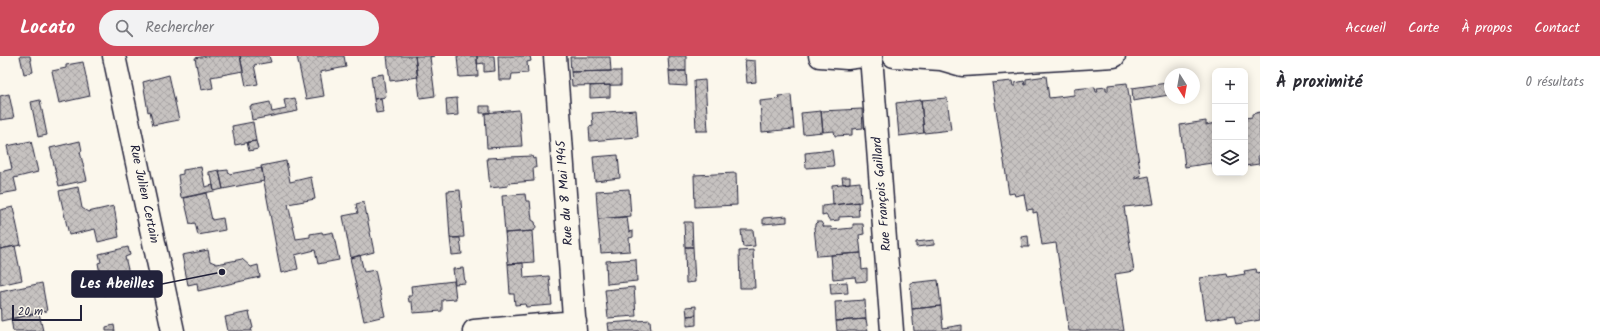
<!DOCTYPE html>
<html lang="fr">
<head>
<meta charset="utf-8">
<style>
  :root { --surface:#fff; --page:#f2f2f3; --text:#2b2b33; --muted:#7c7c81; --line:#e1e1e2; --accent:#d1495b }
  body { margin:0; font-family:Kalam,sans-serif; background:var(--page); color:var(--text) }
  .controls { position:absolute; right:12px; top:12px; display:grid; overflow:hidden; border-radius:8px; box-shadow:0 2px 10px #0003 }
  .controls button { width:36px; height:36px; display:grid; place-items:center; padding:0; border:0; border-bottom:1px solid var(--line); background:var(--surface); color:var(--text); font:20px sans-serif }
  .compass { position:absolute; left:1164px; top:12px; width:36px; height:36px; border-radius:50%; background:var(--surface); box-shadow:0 2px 10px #0003; rotate:169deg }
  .scale { position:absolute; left:12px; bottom:10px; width:70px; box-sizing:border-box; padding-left:4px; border:2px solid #22223b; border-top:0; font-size:11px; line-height:14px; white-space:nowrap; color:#22223b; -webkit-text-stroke:3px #fbf7ec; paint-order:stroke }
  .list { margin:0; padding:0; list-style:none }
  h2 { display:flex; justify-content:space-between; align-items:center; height:52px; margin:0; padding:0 16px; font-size:17px }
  h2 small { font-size:13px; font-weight:400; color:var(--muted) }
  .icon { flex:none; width:22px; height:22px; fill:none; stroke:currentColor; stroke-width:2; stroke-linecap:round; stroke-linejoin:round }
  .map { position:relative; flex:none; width:1260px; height:275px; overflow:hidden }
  header { display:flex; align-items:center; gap:24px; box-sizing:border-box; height:56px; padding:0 20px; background:var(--accent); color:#fff }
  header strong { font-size:19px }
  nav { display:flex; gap:22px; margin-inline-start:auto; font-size:14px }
  .search { width:280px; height:36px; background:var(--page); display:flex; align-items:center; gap:10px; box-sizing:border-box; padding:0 14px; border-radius:22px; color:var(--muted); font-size:15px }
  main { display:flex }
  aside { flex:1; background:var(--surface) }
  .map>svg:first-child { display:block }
</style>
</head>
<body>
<header>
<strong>Locato</strong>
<div class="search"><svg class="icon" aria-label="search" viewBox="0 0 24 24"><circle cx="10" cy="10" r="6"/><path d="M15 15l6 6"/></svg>Rechercher</div>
<nav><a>Accueil</a><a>Carte</a><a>À propos</a><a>Contact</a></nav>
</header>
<main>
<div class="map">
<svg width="1260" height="275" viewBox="0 0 1260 275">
  <defs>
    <pattern id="building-cross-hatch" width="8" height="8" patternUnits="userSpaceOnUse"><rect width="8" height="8" fill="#c6c2c0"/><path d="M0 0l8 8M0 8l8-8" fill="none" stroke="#aaa6a6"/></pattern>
  </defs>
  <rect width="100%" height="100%" fill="#fbf7ec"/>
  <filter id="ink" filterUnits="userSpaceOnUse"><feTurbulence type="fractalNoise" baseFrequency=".025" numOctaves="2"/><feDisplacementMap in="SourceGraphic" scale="8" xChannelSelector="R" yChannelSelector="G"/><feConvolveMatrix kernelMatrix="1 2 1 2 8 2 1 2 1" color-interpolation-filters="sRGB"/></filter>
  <g filter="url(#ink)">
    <path fill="url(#building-cross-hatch)" stroke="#22223b" d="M 20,0 L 30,0 L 33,16 L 24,18 Z
      M 206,0 L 240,0 L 243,15 L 211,21 L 213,32 L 201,34 L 195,2 Z
      M 240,0 L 269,0 L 271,6 L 254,9 L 258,28 L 246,30 Z
      M 297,0 L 344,0 L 346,11 L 320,16 L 324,40 L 306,43 Z
      M 387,0 L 415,0 L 418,21 L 390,25 Z
      M 415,0 L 434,0 L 430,1 L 435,40 L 420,42 Z
      M 457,0 L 477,0 L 478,20 L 459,21 Z
      M 477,0 L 494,0 L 495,15 L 484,16 L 484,7 L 477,8 Z
      M 498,0 L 530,0 L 531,5 L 527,6 L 528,17 L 512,18 L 511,24 L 499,24 Z
      M 668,0 L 686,0 L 686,15 L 669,15 Z
      M 570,1 L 610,1 L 611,15 L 571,16 Z
      M 745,4 L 755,5 L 756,26 L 747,27 Z
      M 83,6 L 90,40 L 59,47 L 52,15 L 66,12 L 66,9 Z
      M 611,15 L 621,15 L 621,29 L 572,30 L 571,16 Z
      M 669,15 L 686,15 L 687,30 L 670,29 Z
      M 383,18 L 386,41 L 374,43 L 371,20 Z
      M 169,19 L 179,64 L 153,69 L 150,55 L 148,56 L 143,26 Z
      M 1046,20 L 1049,42 L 1074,39 L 1074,33 L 1095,31 L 1096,36 L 1098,36 L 1097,32 L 1106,31 L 1106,35 L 1108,35 L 1108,29 L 1127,27 L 1141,120 L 1135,121 L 1135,123 L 1149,120 L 1154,148 L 1124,151 L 1134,215 L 1115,218 L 1124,275 L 1069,275 L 1056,187 L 1042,189 L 1037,156 L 1033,157 L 1033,153 L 1027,154 L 1024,138 L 1015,140 L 1014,137 L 1009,138 L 992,27 L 1012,25 L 1013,30 L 1015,30 L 1015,27 L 1024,25 L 1025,29 L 1026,29 L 1026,23 Z
      M 705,24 L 708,75 L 696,75 L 694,25 Z
      M 1167,27 L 1169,39 L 1133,45 L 1132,32 Z
      M 610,29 L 610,41 L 590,42 L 590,30 Z
      M 9,38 L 14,62 L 0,64 L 0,40 Z
      M 791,39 L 794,73 L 762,76 L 760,45 L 779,43 L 778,40 Z
      M 295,42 L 298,55 L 252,64 L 250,50 L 270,46 L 272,56 L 286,53 L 284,44 Z
      M 381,42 L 383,56 L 376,57 L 374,43 Z
      M 457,42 L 458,59 L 447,60 L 446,43 Z
      M 947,42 L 951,74 L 924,77 L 921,44 Z
      M 40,44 L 47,79 L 38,81 L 31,46 Z
      M 921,44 L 924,77 L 899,80 L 896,47 Z
      M 480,50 L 490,50 L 490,57 L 480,57 Z
      M 862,53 L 863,72 L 852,73 L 852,79 L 835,80 L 834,75 L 823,76 L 821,55 Z
      M 519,54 L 522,90 L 487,92 L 485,57 Z
      M 636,54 L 638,81 L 590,85 L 589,71 L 593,70 L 592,57 Z
      M 821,55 L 823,76 L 803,78 L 801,57 Z
      M 1260,56 L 1260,99 L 1258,99 L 1259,108 L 1245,110 L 1245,62 L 1252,61 L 1252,58 Z
      M 1206,65 L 1206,69 L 1215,67 L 1215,115 L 1214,115 L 1212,107 L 1185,111 L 1180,69 Z
      M 253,66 L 256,85 L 235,89 L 232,70 Z
      M 31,85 L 38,116 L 14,122 L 17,135 L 0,138 L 0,116 L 12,113 L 7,90 Z
      M 80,85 L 82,95 L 80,96 L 87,124 L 59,130 L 50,92 Z
      M 256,85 L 258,93 L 249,95 L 247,86 Z
      M 832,94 L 834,110 L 806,112 L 805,97 Z
      M 618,99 L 620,122 L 595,125 L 593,101 Z
      M 532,100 L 533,103 L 535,102 L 536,112 L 533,112 L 534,125 L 508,127 L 508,130 L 490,132 L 487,102 Z
      M 286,105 L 290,126 L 311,121 L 315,143 L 288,148 L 296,183 L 310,181 L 310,178 L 322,176 L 323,178 L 333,176 L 339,204 L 318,208 L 315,194 L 295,199 L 298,213 L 281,217 L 261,110 Z
      M 201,111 L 205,131 L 213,129 L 214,135 L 181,142 L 178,119 L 183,118 L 183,114 Z
      M 262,112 L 264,125 L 223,133 L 219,115 L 228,114 L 229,118 Z
      M 219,114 L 223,133 L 214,135 L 211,119 L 209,119 L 209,116 Z
      M 736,117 L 737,149 L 695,151 L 694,119 Z
      M 842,121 L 850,121 L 850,127 L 843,128 Z
      M 860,126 L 861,146 L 833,149 L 832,129 Z
      M 78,131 L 82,152 L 88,156 L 114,150 L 119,181 L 98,186 L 95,173 L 69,179 L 59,135 Z
      M 629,133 L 631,160 L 598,163 L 596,135 Z
      M 460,134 L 464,181 L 450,182 L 447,135 Z
      M 206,137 L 212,164 L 223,162 L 225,174 L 198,179 L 195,167 L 190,168 L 184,142 Z
      M 525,138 L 526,145 L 530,145 L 532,164 L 535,166 L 536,171 L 534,175 L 505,177 L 502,140 Z
      M 364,146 L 374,196 L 351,202 L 343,160 L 358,157 L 356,148 Z
      M 858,146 L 859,160 L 839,161 L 839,164 L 830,165 L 826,159 L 822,160 L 822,150 Z
      M 13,151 L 21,189 L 0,193 L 0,154 Z
      M 787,160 L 787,166 L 763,168 L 763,162 Z
      M 627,161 L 629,176 L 633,175 L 633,181 L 629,182 L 630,195 L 601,197 L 598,163 Z
      M 684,166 L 692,166 L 693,191 L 685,191 Z
      M 817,166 L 821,166 L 824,171 L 831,171 L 832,174 L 853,172 L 853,168 L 863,168 L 864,178 L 859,179 L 861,197 L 817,200 L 814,171 L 815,171 L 815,168 Z
      M 741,174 L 753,174 L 755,190 L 743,191 Z
      M 532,175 L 534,206 L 508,208 L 505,177 Z
      M 1028,180 L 1029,191 L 1022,191 L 1021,181 Z
      M 450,182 L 460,182 L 462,198 L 452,199 Z
      M 934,184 L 934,189 L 916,191 L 916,186 Z
      M 15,190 L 22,224 L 0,229 L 0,193 Z
      M 128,191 L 130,199 L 125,201 L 132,230 L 117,233 L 118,236 L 104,239 L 98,207 L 101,206 L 99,198 Z
      M 685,191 L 693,191 L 695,226 L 686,227 Z
      M 208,194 L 210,205 L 217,208 L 242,203 L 251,211 L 258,209 L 260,221 L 198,235 L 197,227 L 188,229 L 182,199 Z
      M 753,194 L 755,232 L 740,232 L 739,195 Z
      M 861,197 L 862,214 L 867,213 L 867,225 L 856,226 L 855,221 L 833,223 L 831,199 Z
      M 360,199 L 364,216 L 375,214 L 385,260 L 364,265 L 350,202 Z
      M 636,203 L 637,225 L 607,228 L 606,205 Z
      M 523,207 L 524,222 L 549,220 L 552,249 L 526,251 L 525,248 L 515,249 L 514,238 L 510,238 L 508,208 Z
      M 463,212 L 465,227 L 455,228 L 453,213 Z
      M 1256,213 L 1257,217 L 1260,216 L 1260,264 L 1236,268 L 1234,259 L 1206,264 L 1200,222 L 1227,218 L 1228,221 L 1245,218 L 1244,215 Z
      M 938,224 L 941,250 L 912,253 L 910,227 Z
      M 454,225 L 456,243 L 442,244 L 442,255 L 413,257 L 412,246 L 409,246 L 408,240 L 412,240 L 411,230 Z
      M 847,226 L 848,237 L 831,238 L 830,227 Z
      M 42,227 L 47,255 L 1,265 L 0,236 Z
      M 634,231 L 636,260 L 608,262 L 605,234 Z
      M 865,244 L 866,263 L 836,265 L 835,246 Z
      M 696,250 L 696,259 L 687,260 L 686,251 Z
      M 941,250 L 943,272 L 962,269 L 962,275 L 914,275 L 912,253 Z
      M 249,256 L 253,272 L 251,273 L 252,275 L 228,275 L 225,261 Z
      M 39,257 L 43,275 L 13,275 L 11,263 Z
      M 696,259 L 696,269 L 687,270 L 687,260 Z
      M 866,263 L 868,275 L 837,275 L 836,265 Z
      M 650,264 L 651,275 L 609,275 L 608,267 Z
      M 114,269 L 115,275 L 106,275 L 106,271 Z"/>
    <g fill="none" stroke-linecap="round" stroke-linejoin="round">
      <defs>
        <path id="street" d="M 114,0 L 173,275
          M 555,0 L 575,275
          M 820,0 L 847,2 L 862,0
          M 871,0 L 892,275
          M 894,0 L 941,3 L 962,9 L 1114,0
          M 474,275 L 575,266"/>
      </defs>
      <use href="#street" stroke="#22223b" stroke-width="25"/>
      <use href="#street" stroke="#fbf7ec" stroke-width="22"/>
    </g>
  </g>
  <g text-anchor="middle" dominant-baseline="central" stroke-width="3" stroke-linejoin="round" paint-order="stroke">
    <g font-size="13" fill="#22223b" stroke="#fbf7ec">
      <text transform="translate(565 137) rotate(-94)">Rue du 8 Mai 1945</text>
      <text transform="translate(144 138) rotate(78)">Rue Julien Certain</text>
      <text transform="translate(882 138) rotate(-95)">Rue François Gaillard</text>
    </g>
  </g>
  <path fill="none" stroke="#22223b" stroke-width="1.5" d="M222 216L162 228"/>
  <circle fill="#22223b" stroke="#fbf7ec" stroke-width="1.5" cx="222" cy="216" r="4"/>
  <rect fill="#22223b" stroke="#22223b" stroke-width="1.5" x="72" y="215" width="90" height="26" rx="4"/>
  <g font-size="14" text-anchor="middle" font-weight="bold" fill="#fff">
    <text x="117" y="232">Les Abeilles</text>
  </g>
</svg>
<div class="controls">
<button>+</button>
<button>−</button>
<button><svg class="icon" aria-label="layers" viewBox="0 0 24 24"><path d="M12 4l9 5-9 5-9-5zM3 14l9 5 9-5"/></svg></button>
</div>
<svg class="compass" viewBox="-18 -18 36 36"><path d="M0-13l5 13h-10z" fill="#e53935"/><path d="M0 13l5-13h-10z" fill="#7c7c81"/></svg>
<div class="scale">20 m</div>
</div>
<aside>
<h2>À proximité<small>0 résultats</small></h2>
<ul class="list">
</ul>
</aside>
</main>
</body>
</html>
